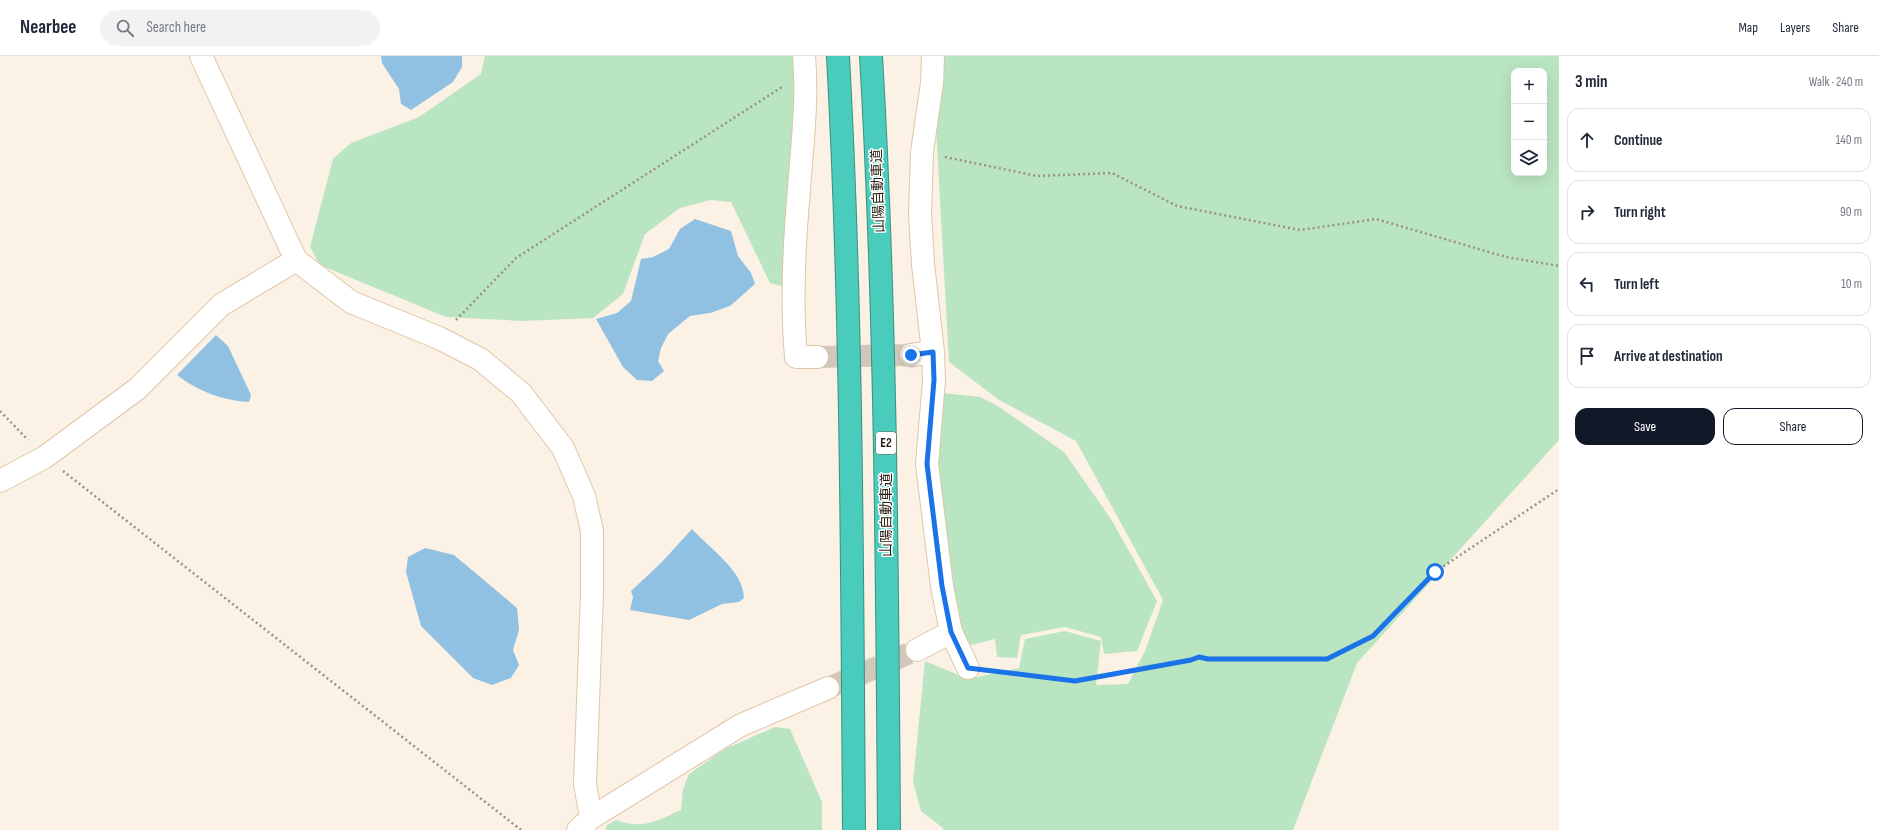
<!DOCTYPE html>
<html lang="en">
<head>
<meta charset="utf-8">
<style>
  :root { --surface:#fff; --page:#f2f2f3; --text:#1f2937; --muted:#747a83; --line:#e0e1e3; --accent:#111827 }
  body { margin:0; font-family:"Sofia Sans Condensed","Noto Sans JP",sans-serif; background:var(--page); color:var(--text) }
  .controls { position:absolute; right:12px; top:12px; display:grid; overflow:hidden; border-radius:8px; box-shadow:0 4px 16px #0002 }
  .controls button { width:36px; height:36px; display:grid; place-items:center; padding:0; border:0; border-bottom:1px solid var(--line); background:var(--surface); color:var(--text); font:20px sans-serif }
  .stop { position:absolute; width:12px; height:12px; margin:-9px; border:3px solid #1a73e8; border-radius:50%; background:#fff }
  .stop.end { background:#1a73e8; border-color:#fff; box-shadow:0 1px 4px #0008 }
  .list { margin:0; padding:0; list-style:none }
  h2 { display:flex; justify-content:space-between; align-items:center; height:52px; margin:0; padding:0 16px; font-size:17px }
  h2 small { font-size:13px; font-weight:400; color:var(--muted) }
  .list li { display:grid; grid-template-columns:26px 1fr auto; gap:12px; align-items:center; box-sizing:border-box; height:64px; margin:0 8px 8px; padding:0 8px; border:1px solid var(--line); border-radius:12px }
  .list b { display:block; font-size:15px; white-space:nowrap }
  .list em { font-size:13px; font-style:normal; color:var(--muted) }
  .actions { display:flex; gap:8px; padding:12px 16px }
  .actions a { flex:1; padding:9px 0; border:1px solid var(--accent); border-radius:12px; text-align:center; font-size:14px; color:var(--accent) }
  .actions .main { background:var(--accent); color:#fff }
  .icon { flex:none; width:22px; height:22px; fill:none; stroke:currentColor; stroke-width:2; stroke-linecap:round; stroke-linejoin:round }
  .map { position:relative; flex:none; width:1559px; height:774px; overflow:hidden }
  header { display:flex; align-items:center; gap:24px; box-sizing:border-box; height:56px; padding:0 20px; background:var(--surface); border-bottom:1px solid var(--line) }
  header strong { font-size:19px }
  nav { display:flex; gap:22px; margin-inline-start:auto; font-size:14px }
  .search { width:280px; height:36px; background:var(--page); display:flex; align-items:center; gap:10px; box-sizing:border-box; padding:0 14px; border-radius:22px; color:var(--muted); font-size:15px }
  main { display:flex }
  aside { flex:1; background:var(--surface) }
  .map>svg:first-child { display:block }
</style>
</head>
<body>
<header>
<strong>Nearbee</strong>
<div class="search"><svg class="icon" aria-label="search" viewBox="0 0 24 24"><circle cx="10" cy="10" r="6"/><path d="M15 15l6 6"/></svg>Search here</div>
<nav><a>Map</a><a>Layers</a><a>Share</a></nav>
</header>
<main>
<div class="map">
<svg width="1559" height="774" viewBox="0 0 1559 774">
  <rect width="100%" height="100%" fill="#fcf1e5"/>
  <path fill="#bae5c2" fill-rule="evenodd" d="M 485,0 L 802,0 L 784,231 L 770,227 L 731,146 L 710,144 L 680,152 L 645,178 L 623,238 L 593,262 L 522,265 L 446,261 L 320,209 L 310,191 L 333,103 L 351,87 L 419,61 L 481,18 Z
    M 932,0 L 1559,0 L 1559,384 L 1357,607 L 1293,774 L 943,774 L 943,772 L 921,755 L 913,726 L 925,605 L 968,623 L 1019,612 L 1025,583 L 1065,575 L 1101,585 L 1096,629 L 1128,628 L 1145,595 L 1163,544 L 1076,385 L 999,344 L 949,306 ZM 1514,15 L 1544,15 L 1544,117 L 1514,117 Z
    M 942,337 L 980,341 L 998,350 L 1064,396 L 1111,463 L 1157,545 L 1137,595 L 1104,598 L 1101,581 L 1065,571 L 1021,579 L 1017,602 L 997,601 L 995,583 L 964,591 L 949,547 L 933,405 Z
    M 775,671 L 790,673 L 822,746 L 822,774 L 605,774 L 607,769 L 616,764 C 642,774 657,765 681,754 L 683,733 L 689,718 L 725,693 Z"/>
  <path fill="#91c1e2" d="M 381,0 L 462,0 L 462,11 L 453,26 L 411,54 L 401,48 L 399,33 L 382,7 Z
    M 695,163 L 731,175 L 738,200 L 751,217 L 755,228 L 730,250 L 710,257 L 690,260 L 668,278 L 661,292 L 658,305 L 664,315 L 652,325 L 637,324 L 623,311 L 596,263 L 617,257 L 631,245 L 641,203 L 653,201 L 669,193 L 680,173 Z
    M 216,279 L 228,290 L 251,339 L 249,346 C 224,345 197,335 177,319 Z
    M 692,473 C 709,492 744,515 744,542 L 739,546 L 722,548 L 689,564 L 630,554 L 633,541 L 631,535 L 661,507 Z
    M 425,492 L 454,499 L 517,552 L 519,574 L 513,594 L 519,609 L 511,622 L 492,629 L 473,622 L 421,570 L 406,516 L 408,501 Z"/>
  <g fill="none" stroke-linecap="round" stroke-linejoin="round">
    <path stroke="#d1c7bb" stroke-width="22" stroke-dasharray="22 11" stroke-linecap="butt" d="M 817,301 L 911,299
      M 828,632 L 917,594"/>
    <defs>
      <path id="street" d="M 201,0 L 296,204 L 351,246 L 439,282 L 480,303 L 521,337 L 563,392 L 584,440 L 592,475 L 592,537 L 585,728 L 591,762
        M 804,0 C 808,45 802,89 799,134 C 794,189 791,246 796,301 L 817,301
        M 933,0 L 932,27 L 922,96 L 920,159 L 923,208 L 933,296 L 934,324 L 927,408 L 942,530 L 951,576 L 968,612
        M 911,299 L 933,296
        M 0,425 L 45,401 L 137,333 L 221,249 L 296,204
        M 917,594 L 951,576
        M 578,774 L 591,762 L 741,669 L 828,632"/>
      <path id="highway" d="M 838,0 C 852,258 852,516 854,774
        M 871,0 C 886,258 887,516 889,774"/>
    </defs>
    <use href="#street" stroke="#dfc6a8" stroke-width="24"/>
    <use href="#highway" stroke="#3d8f80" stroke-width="24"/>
    <path stroke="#9b9186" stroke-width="2.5" stroke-dasharray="2 3" stroke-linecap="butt" d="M 945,101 L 1037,120 L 1112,117 L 1177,150 L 1300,174 L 1376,163 L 1506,201 L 1559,210
      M 456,264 L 516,202 L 782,31
      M 0,355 L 28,384
      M 63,415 L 521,774
      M 991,614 L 1075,625 L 1191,604 L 1199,601 L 1208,603 L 1327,603 L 1373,580 L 1435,516 L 1559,433"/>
    <use href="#street" stroke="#fff" stroke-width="22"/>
    <use href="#highway" stroke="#49ccbb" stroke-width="22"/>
  </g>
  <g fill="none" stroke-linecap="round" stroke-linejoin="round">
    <path stroke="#1a73e8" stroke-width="5" d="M 911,299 L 933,296 L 934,324 L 927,408 L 942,530 L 951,576 L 968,612 L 1075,625 L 1191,604 L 1199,601 L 1208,603 L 1327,603 L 1373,580 L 1435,516"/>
  </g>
  <g text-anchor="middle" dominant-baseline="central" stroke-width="3" stroke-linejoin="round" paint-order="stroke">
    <rect fill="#fff" stroke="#68625a" stroke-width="1" x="876" y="376" width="20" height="22" rx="3"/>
    <g font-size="13" font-weight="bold" fill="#271e13">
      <text x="886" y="387">E2</text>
    </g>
    <g font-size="14" fill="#271e13" stroke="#fff">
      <text transform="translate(878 135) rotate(-92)">山陽自動車道</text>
      <text transform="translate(886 459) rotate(-90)">山陽自動車道</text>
    </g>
  </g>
</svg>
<div class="controls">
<button>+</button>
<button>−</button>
<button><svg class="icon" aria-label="layers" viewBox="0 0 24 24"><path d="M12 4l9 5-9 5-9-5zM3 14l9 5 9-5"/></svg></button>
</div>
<div class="stop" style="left:1435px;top:516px"></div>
<div class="stop end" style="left:911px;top:299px"></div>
</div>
<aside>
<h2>3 min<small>Walk · 240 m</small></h2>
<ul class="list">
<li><svg class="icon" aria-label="ahead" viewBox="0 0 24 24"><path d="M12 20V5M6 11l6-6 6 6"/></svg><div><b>Continue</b></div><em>140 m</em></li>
<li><svg class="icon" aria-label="right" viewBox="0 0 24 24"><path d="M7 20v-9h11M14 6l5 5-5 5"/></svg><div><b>Turn right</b></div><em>90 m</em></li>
<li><svg class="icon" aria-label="left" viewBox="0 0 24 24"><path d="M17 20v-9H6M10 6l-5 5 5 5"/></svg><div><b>Turn left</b></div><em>10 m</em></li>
<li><svg class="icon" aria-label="arrive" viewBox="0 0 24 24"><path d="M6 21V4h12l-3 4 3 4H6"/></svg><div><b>Arrive at destination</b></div></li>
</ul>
<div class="actions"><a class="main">Save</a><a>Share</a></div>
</aside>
</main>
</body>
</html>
